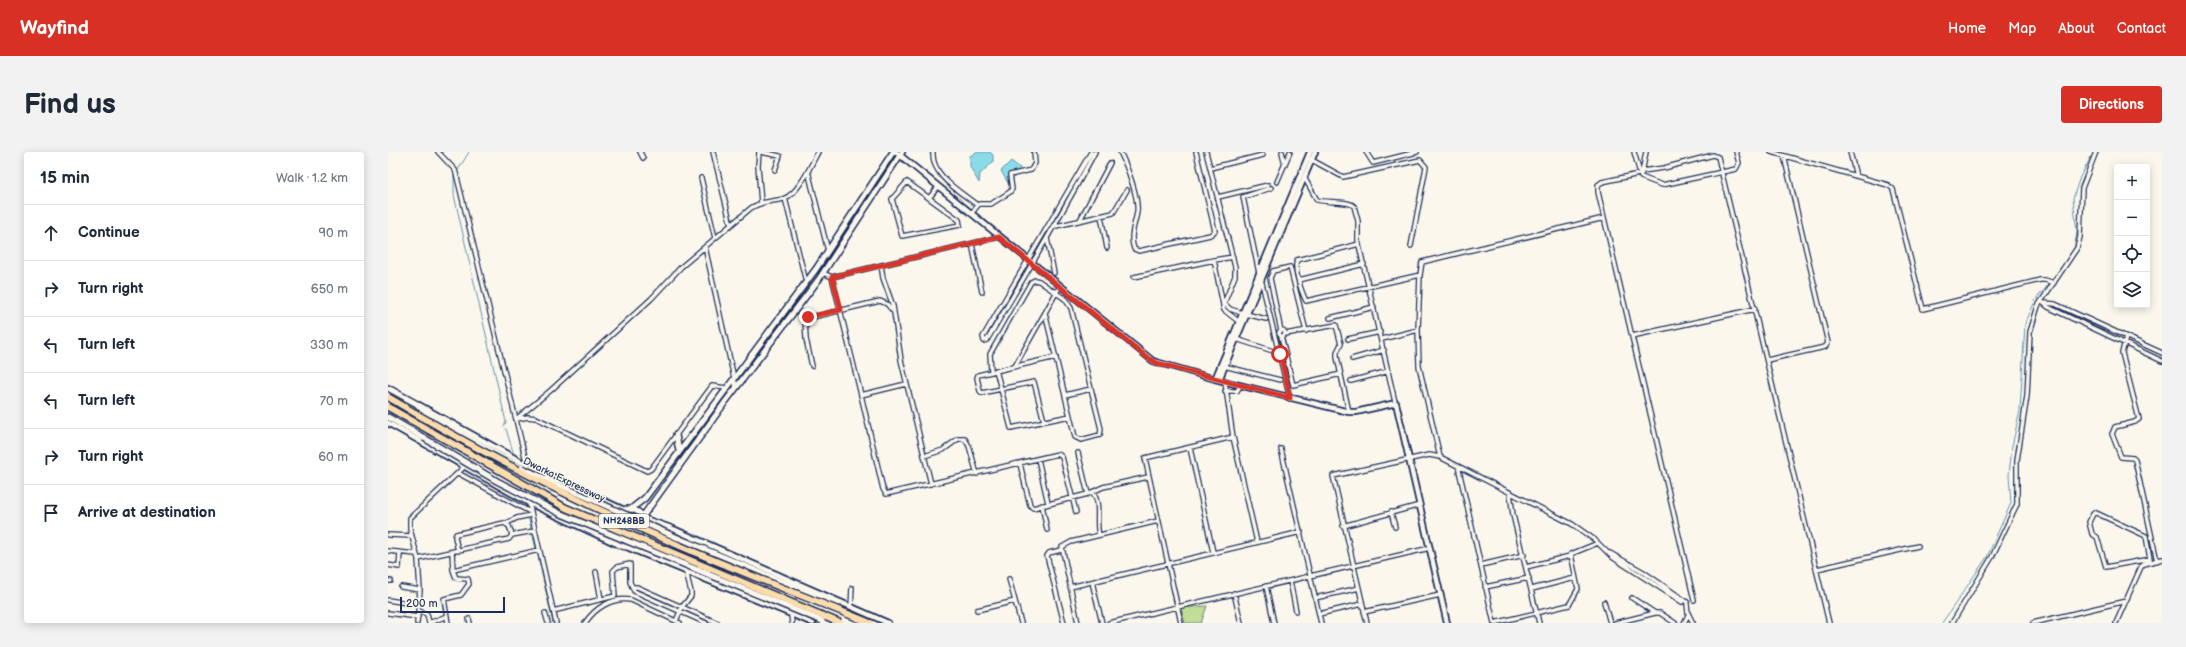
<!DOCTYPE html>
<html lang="en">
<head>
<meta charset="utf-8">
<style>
  :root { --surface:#fff; --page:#f2f2f3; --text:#1f2937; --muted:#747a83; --line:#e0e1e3; --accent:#d93025 }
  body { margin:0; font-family:"Balsamiq Sans",sans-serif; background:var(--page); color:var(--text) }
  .controls { position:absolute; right:12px; top:12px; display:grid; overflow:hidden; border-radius:4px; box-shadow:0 2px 10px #0003 }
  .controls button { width:36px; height:36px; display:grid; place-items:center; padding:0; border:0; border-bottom:1px solid var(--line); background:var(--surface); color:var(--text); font:20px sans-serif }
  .scale { position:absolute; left:12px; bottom:10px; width:105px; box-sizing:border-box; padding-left:4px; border:2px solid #1b2f5e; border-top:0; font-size:11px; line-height:14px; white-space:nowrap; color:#1b2f5e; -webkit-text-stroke:3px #fbf7ec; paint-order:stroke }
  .stop { position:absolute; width:12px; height:12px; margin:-9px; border:3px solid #d93025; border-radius:50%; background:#fff }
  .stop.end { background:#d93025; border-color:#fff; box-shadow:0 1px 4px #0008 }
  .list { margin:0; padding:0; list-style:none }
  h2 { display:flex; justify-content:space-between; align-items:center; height:52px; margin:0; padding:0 16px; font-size:17px }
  h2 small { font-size:13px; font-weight:400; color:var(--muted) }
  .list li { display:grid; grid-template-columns:26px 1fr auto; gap:12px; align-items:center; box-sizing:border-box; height:56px; padding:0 16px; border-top:1px solid var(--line) }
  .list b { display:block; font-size:15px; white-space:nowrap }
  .list em { font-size:13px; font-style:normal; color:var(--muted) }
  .icon { flex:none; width:22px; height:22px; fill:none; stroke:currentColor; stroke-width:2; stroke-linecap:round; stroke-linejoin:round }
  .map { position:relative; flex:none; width:1774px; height:471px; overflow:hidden; border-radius:4px }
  header { display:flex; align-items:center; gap:24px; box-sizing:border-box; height:56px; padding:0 20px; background:var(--accent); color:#fff }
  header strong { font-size:19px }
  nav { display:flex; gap:22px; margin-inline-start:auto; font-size:14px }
  .intro { display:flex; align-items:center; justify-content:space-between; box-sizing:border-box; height:96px; padding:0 24px }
  h1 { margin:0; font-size:28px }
  .button { padding:10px 18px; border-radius:4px; background:var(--accent); color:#fff; font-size:14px; font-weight:700 }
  main { display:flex; gap:24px; padding:0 24px }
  aside { flex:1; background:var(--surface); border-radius:4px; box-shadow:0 2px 10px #0003 }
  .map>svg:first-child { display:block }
</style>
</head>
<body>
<header>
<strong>Wayfind</strong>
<nav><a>Home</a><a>Map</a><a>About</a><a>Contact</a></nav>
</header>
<div class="intro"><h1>Find us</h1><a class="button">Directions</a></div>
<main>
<aside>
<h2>15 min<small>Walk · 1.2 km</small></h2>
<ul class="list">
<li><svg class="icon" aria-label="ahead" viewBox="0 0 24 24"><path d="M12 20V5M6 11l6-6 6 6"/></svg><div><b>Continue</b></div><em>90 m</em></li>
<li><svg class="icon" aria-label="right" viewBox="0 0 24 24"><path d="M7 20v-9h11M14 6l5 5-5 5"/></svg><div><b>Turn right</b></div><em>650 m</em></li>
<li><svg class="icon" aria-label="left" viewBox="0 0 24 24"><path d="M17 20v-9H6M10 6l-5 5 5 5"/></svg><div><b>Turn left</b></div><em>330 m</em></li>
<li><svg class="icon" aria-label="left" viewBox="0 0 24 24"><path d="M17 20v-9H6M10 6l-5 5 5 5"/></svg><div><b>Turn left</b></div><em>70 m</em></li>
<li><svg class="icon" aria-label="right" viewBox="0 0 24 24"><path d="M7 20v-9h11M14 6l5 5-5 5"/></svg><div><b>Turn right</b></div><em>60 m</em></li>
<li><svg class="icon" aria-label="arrive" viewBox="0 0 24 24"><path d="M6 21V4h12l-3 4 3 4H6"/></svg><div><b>Arrive at destination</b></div></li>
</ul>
</aside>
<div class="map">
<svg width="1774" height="471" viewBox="0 0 1774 471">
  <rect width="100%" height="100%" fill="#fbf7ec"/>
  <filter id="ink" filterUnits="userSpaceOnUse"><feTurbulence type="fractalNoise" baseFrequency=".025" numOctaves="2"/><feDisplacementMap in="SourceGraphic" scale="8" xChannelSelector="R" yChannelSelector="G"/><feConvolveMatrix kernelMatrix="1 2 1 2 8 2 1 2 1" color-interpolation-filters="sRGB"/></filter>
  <g filter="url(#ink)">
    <path fill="#c1de96" stroke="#6e867a" d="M 819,454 L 813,471 L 797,471 L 793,456 Z"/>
    <path fill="#8bdae8" stroke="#5e96b1" d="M 588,0 L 602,0 L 605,3 L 605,10 L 592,22 L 591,31 L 582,15 L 582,4 Z
      M 623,9 L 632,16 L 621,33 L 613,19 Z"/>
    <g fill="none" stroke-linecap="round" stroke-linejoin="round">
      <path stroke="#5e96b1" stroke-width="1" d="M 70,18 L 81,0
        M 66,23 L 66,43 L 118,270 L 116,274
        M 1686,98 L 1689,80 L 1685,46 L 1692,25 L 1706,0
        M 1664,128 L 1673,117
        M 118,277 L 126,303
        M 133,333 L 134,340
        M 137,351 L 139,357
        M 139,360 L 148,397
        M 149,400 L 165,471
        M 1554,471 L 1599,405 L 1623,351 L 1621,323 L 1624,294 L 1632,259 L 1637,172 L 1648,147 L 1662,131"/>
      <defs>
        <path id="minor" d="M 50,0 L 67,18 L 69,25 L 139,313
          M 252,0 L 255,6
          M 325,0 L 343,73
          M 371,0 L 370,14 L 373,51
          M 373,0 L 392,4 L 387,18
          M 545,0 C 543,24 573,40 589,53
          M 703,0 L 595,185 L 596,189 L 599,188 C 636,126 673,64 707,0
          M 732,0 C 739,14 751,46 749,60 C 747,73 741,83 746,97 L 751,99 L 822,83 L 827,79 L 808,0
          M 818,0 L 847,115 L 847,124 L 835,154
          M 894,0 L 897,13
          M 978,0 L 985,11 L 1029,0
          M 1246,0 L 1253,25 L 1274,33 L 1348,17 L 1351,11 L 1348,0
          M 1383,0 L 1500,33 L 1505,37 L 1535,157 L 1652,128 L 1657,128 L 1666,131
          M 1462,0 L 1468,24
          M 922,7 L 955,25 L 1032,8 L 1038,15 L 1023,94
          M 822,16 L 875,3
          M 420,19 L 440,99
          M 1254,19 L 1276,16 L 1325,3 L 1330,5 L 1441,471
          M 1254,21 L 1258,0
          M 1251,22 L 1214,30 L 1210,33 L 1210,40 L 1306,448
          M 916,25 L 929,48 C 939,51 960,48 966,54 L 970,69 L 970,89 L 1007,250
          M 313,26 L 327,86
          M 889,30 L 902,0
          M 830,45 L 880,33
          M 397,46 L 418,130
          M 541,46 L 519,30 L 504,47 L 514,84 L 572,73 L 571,68 L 541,46 L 550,35
          M 583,62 L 591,52 L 603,52 L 622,40 L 624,37 L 622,23 L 643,18 L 647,11 L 646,0
          M 713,64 L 719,96
          M 692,68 L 722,11
          M 668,74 L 725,61 L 739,38
          M 659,86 L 666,121
          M 584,92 L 594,140
          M 971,92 L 909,108 C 905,116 914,141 918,149 L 1032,123
          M 317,95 L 348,235
          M 826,108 L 845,105
          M 493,113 L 495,126 L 505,154 L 513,208 L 543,332
          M 435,121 L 444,125 L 611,85
          M 871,121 L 855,45 L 883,36
          M 444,125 L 473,243 L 518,232
          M 746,125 L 826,108 L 836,158 L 850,169
          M 873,127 L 902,247
          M 911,128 L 976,112
          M 1653,149 L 1660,155 L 1774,209
          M 836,151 L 842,157 L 854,161
          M 1657,151 L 1667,152 L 1774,201
          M 858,162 L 878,167
          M 942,166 L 986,155
          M891 181a3 3 0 1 1 6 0a3 3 0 1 1-6 0Z
          M 893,179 L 882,126 L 885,119 L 902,115 L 918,179
          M 897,182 L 948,173 L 953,192 L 949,200 L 949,205 L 961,260
          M 893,184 L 905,233 L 953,222
          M 1244,184 L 1367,157
          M 1738,185 L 1734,201 L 1751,267 L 1747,270 L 1727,275 L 1724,282 L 1733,305 L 1745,306 L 1747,308 L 1769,409
          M 848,187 L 885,199
          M 960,187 L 992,180
          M 994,187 L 1030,178
          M 964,207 L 996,198
          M 1379,208 L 1437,195 L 1440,191 L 1396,4
          M 424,214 L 418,187 L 417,167 L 492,149 L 499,152 L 505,159
          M 627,214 L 672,134
          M 836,214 L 892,228
          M 608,218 L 623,276 L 682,264
          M 603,219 L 602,202 L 643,130 L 647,128 L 651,129 L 677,147 L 683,156 L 713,277 L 712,283 L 693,288 L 687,285 L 657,161
          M 963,229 L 1001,219
          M 837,230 L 845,285
          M 837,239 L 849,239 L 852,234
          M 473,243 L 495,337 L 498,342 L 670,302 L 674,305 L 688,360
          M 677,243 L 703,237
          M 128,267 L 162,239 L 263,147 L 293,115 L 363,56 C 373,49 384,50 395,47 C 410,43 423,13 430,0
          M 129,267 L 140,265 L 148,266 L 259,319 L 263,317 L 324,234 L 338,236
          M 656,269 L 646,230 L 594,241 L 592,239 L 589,226 L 590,223 L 668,205
          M 802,296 L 825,400
          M 893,297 L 933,471
          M 690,301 L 700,342
          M 536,304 L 555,298 L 570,287 L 577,287 L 581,294 L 589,322
          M 1052,305 L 1031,214 L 1030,178 L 1032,123 L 1034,110 L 1216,66
          M 650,307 L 660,351
          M 632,312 L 642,353 L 645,356 L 700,342 L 715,335 L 760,325
          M 1070,314 L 1106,471
          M 70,321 L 142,360
          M 704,340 C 714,350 707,369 711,383
          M 1122,341 L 1125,363 L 1151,471
          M 141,351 L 168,471
          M 654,353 L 659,378
          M 1003,360 L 1007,375
          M 1706,360 L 1758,384 L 1762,407 L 1718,415 L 1709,385 L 1704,382 L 1701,370 Z
          M 119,371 L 129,366 L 143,363
          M 955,374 L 1032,353
          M 0,383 L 24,384
          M 124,383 L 146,379
          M 673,398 L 661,401 L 659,404 L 676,471
          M 0,399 L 28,402
          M 1222,401 L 1254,419 L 1299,450
          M 30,407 L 22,377 L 22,366 L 76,315
          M 0,413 L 11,415 L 12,401
          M 1093,413 L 1136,403
          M 1138,415 L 1182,404
          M 1429,417 L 1530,394
          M 65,418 L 151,398
          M 208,420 L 213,447
          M 621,427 L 633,471
          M 0,429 L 3,429
          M 902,429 L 908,459
          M 704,430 L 714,471
          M 878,434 L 886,471
          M 13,435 L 32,438
          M 244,435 L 249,435 L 330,471
          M 682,435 L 913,380
          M 1097,435 L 1141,426
          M 1144,437 L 1187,426
          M 846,441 L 853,471
          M 927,446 L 971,436
          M 1244,446 L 1267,461
          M 0,448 L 32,453
          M 1216,450 L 1222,471
          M 1299,452 L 1300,461 L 1305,471
          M 463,455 L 464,436
          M 589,458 L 627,449
          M 31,459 L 39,462 L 41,471
          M 165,459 L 227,444 L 225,419 L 229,415 L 242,412 L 242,430 L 246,439 L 318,471
          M 976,460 L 1052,443
          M 0,461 L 30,465
          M 157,461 L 160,471
          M 931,462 L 974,452
          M 403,463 L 404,471
          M 81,467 L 82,471
          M 288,469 L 294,455 L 303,444 C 304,435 298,430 300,421
          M 29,471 L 32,438 L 30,407 L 121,387 L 124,383 L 121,374 L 116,371 L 68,382 L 67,385 L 70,399
          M 41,471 L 59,464
          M 60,471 L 56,447 L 73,443 L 81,432 L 80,427 L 68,426 L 65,418 L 64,400
          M 197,471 C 207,456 224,445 243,448 L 292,471
          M 690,471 L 674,395 L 683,390 L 770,369
          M 721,471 L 1042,396
          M 793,471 L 757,306 L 845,285 L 869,390
          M 979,471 L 945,324 L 1041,303 L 1052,305 L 1184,372 L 1207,388 L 1224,405 L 1294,450
          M 1106,471 L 1181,453 L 1190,437 L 1183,402 L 1210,391
          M 1227,471 L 1267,461 L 1272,461 L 1287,471
          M 1296,471 L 1300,463
          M 1564,471 L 1604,405 L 1629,352 L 1629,308 L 1639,244 L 1642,180 L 1650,154 L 1689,96 L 1692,85 L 1694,36 L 1708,0
          M 1645,471 L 1738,449
          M 1728,471 L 1753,415 L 1756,412 L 1774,407"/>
        <path id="tertiary" d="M 508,0 L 765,209 L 827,227 L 961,260 L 968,260 L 1008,251 L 1059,471
          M 827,227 L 922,0
          M 831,228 L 927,0
          M 31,253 L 139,313 L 234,357
          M 0,271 L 141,351 L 227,391
          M 257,367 L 283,376 L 500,471
          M 241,396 L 425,471"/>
        <path id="secondary" d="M 0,236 L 29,252 L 37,261 L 134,316
          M 0,265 L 36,286
          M 288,283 L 291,299
          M221 376a19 19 0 1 1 38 0a19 19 0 1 1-38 0Z
          M 243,357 L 257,346 L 428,117 L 505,0
          M 255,364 L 338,249 L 431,127 L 514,0
          M 290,386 L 446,451 L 453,451"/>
      </defs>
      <use href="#minor" stroke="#1b2f5e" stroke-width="6"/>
      <use href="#tertiary" stroke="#1b2f5e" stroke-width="8"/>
      <use href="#secondary" stroke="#1b2f5e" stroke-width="8"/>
      <use href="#minor" stroke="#fbf7ec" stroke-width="3.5"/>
      <use href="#tertiary" stroke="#fbf7ec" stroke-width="4.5"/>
      <use href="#secondary" stroke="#fbf7ec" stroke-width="5"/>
      <defs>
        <path id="secondary-bridge" d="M 36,286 L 109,329 L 171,361 L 434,469
          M 134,316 L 290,386"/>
        <path id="trunk-bridge" d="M 0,245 C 91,300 186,348 283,390 C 349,419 416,444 482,471
          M 0,255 L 178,356 L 452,471"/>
      </defs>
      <use href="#secondary-bridge" stroke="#1b2f5e" stroke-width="8" stroke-linecap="butt"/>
      <use href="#trunk-bridge" stroke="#1b2f5e" stroke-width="9" stroke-linecap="butt"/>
      <use href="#secondary-bridge" stroke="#fbf7ec" stroke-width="5"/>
      <use href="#trunk-bridge" stroke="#fddcac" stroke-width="6"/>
    </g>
  </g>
  <g fill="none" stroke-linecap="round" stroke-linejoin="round" filter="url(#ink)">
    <path stroke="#d93025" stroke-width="5" d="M 420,165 L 453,158 L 444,125 L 611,85 L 760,206 L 769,211 L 902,246 L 892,202"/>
  </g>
  <g text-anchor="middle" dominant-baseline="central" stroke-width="3" stroke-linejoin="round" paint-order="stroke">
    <rect fill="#fbf7ec" stroke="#5e6b89" stroke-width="1" x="211" y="362" width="50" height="14" rx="3"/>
    <g font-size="9" font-weight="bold" fill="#1b2f5e">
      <text x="236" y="369">NH248BB</text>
    </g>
    <g font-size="10" fill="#1b2f5e" stroke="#fbf7ec">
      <text transform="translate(176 328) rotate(26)">Dwarka Expressway</text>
    </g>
  </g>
</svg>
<div class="controls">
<button>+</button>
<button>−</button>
<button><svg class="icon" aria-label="locate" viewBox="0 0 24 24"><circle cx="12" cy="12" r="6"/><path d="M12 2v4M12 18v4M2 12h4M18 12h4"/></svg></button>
<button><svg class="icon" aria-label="layers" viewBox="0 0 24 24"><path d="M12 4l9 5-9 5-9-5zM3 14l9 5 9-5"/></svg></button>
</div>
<div class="scale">200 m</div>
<div class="stop" style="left:892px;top:202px"></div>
<div class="stop end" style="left:420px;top:165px"></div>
</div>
</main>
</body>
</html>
